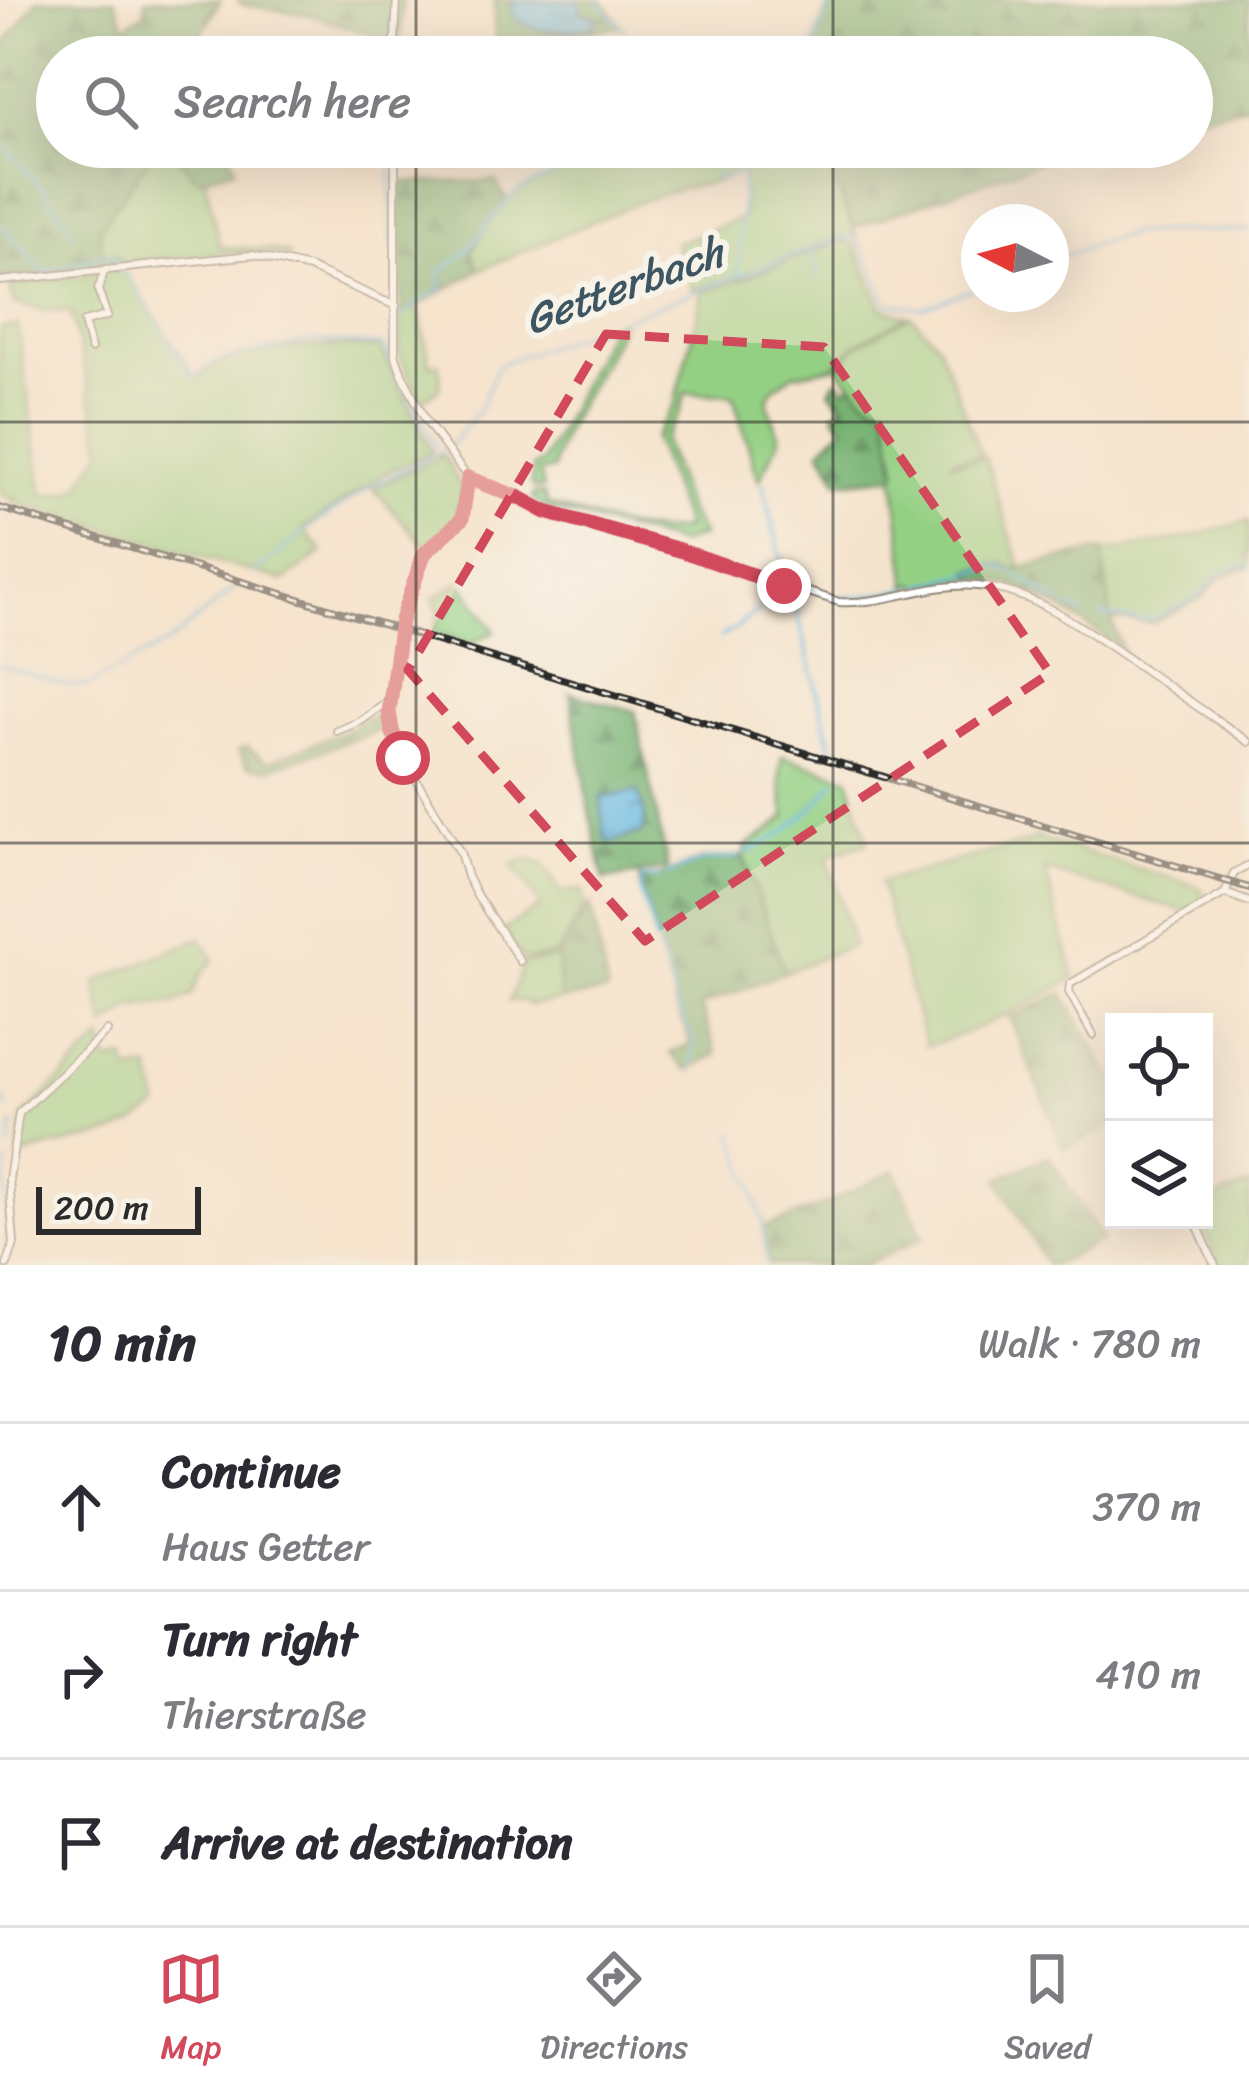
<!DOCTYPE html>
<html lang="en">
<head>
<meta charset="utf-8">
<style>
  :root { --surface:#fff; --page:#f7f7f7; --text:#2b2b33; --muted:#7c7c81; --line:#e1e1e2; --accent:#d1495b }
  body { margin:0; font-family:Sriracha,sans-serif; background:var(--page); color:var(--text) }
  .controls { position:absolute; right:36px; bottom:36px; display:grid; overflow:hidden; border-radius:0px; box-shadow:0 12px 48px #0002 }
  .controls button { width:108px; height:108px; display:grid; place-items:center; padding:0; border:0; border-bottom:3px solid var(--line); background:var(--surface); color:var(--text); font:60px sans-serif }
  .compass { position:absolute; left:961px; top:204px; width:108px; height:108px; border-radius:50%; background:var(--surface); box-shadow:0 12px 48px #0002; rotate:276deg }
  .scale { position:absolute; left:36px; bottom:30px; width:165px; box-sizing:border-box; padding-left:12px; border:6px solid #2b2b2b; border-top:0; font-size:33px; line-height:42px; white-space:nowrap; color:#2b2b2b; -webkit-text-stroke:9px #f7f3e8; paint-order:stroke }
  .stop { position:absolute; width:36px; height:36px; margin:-27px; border:9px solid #d1495b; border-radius:50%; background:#fff }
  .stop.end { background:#d1495b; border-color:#fff; box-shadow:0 3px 12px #0008 }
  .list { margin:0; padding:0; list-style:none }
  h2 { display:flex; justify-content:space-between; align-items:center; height:156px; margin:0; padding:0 48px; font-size:51px }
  h2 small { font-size:39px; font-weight:400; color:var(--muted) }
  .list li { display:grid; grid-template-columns:78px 1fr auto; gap:36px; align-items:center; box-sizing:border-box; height:168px; padding:0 48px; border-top:3px solid var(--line) }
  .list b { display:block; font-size:45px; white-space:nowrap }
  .list p { margin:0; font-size:39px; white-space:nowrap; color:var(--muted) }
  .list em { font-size:39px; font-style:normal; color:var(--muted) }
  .icon { flex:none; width:66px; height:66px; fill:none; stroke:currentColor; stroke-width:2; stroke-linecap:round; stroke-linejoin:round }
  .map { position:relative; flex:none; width:1249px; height:1265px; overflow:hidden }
  .search { position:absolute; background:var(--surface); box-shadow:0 12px 48px #0002; left:36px; right:36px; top:36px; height:132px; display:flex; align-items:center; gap:30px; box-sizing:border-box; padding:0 42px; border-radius:66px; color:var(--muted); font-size:45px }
  .sheet { height:660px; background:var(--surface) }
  nav { display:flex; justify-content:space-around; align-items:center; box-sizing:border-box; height:168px; border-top:3px solid var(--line); background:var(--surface); font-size:33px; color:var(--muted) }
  nav a { display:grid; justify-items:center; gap:6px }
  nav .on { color:var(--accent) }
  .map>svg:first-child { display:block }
</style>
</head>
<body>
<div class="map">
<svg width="1249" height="1265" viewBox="0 0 1249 1265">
  <defs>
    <pattern id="forest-firs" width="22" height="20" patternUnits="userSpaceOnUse" patternTransform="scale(3)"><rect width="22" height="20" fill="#77b272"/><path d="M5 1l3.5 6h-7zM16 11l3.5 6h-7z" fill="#62915e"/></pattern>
    <pattern id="water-ripples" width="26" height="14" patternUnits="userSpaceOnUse" patternTransform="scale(3)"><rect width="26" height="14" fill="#66b9e2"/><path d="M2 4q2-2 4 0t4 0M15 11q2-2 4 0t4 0" fill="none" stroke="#5497b7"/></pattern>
  </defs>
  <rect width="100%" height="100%" fill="#f7f3e8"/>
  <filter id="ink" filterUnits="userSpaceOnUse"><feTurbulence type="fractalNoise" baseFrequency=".00833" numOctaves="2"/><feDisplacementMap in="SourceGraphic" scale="24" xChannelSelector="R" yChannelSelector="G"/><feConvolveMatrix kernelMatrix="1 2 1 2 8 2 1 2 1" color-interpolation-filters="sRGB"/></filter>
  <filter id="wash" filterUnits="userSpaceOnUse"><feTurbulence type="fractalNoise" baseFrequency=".004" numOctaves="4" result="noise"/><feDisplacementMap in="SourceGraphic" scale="48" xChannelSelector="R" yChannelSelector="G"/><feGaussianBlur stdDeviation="2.7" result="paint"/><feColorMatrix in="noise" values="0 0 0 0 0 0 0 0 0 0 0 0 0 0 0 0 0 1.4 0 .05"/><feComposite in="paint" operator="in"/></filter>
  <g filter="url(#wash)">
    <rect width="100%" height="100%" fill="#f5e4cd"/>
    <path fill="#94d084" stroke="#607e58" stroke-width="3" d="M 619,147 L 824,147 L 827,162 L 857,238 L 842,236 L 739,276 L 735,278 L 736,281 L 843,240 L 855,245 L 882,308 L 907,315 L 855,345 L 833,367 L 794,374 L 775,387 L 769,396 L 768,404 L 780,439 L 759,480 L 733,395 L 685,393 L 680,412 L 663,440 L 687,510 L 702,536 L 679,544 L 548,509 L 532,499 L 534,494 L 543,494 L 548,505 C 592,517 641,538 686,529 L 654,439 L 675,404 L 700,307 L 701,292 L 731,283 L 729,279 L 693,290 L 675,243 L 743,218 L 742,174 L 738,172 L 721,181 L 678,189 L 646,199 L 479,270 L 471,252 L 501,206 L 520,189 Z
      M 170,148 L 197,178 L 205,177 L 220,247 L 269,249 L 290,254 L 289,257 C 232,246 178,258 122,264 L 118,256 L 101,253 L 100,228 L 153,153 Z
      M 124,270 L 196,378 C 246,343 321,344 381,348 L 432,452 L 384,474 L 303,529 L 323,552 L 284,581 L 12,502 L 16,500 L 0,494 L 0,328 L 18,326 L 43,496 L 77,490 L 103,449 L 71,312 L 43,310 L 14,303 L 10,284 Z
      M 418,306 L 430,364 L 439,363 L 441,378 L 438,390 L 420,401 L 399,354 L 401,316 Z
      M 911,316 L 938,344 L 981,455 L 954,459 L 951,463 L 985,458 L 1021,567 L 1011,570 L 1006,564 L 972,572 L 975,579 L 919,587 L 916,584 L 908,586 L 894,476 L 897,471 L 886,405 C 863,405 852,383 838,367 L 858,345 Z
      M 621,322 C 605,369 559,424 553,469 L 540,472 L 543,488 L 536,489 L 531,485 L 534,466 L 543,462 L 611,325 Z
      M 443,455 C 454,472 473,500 457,521 C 450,530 435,539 425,546 L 373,488 Z
      M 1249,521 L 1249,568 L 1223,575 L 1201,598 L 1153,623 L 1111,619 L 1102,553 L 1182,539 Z
      M 460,582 L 495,631 L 469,645 L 433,631 L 440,613 L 433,599 Z
      M 782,756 L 849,778 L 868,842 L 827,856 L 853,945 L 785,972 L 743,856 L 746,852 L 745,847 L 768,832 L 786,817 L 780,777 Z
      M 1034,837 L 1197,886 L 1203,891 L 1204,899 L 1187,912 L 1045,870 L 1075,978 C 1028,1005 979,1031 926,1046 L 880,882 L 1035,840 Z
      M 528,859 L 543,864 L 561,892 L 582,890 L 584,907 L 559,950 L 551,956 L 523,960 L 504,930 L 540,906 L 512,864 Z
      M 201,938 L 214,960 L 202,973 L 191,996 L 176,1003 L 133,1008 L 105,1026 L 96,982 Z
      M 557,957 L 561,1000 L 530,1006 L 530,1003 L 513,1000 L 509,1002 L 523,964 Z
      M 102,1039 L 108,1062 L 125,1059 L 129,1072 L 150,1069 L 159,1105 C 116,1147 69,1135 18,1158 L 24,1116 Z
      M 1249,1185 L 1249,1265 L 1219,1265 L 1199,1220 L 1204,1220 L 1204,1203 Z"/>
    <path fill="url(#forest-firs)" stroke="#516e4e" stroke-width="3" d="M 37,0 L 115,0 L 125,26 L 145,12 L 145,0 L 221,0 L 195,45 L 199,57 L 57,57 L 57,147 L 228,147 L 235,168 L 198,179 L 170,149 L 153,153 L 100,228 L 101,253 L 118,256 L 122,264 L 0,279 L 0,51 Z
      M 236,0 L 402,0 L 401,45 L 310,15 L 243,5 Z
      M 494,0 L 513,0 L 511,7 L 594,26 L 592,15 L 581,13 L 579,0 L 602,0 L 623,27 L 495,41 Z
      M 831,0 L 1249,0 L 1249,105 L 1192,116 L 1192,57 L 809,57 Z
      M 824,147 L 1081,147 L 854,228 L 827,162 Z
      M 496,181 L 506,199 L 471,250 L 479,270 L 401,316 L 400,182 Z
      M 837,379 L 845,389 L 852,384 C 863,396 869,406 886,405 L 897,472 L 894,476 L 839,482 L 821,449 L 844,427 L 834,414 L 842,406 L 830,390 Z
      M 1102,550 L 1111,619 L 1122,649 C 1078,620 1029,581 975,579 L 971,571 L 1002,563 L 1011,570 Z
      M 570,693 L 635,711 L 668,869 L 604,880 L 590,812 Z
      M 379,712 L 382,715 L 387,712 L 386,727 L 380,730 L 269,769 L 247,766 L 238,750 L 247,747 L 268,762 L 337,734 Z
      M 743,856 L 785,972 L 701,1006 L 717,1055 L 686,1070 L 670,1053 L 691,1043 L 674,1003 L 676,1002 L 640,887 L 640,878 L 659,877 L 702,860 Z
      M 590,905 L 608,992 L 561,1000 L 557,957 Z
      M 1063,993 L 1114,1081 L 1114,1125 L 1064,1149 L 1010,1018 Z
      M 1049,1156 L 1102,1240 L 1053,1265 L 1046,1265 L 998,1179 Z
      M 895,1170 L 923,1238 L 863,1265 L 769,1265 L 763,1228 L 828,1203 Z"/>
    <path fill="url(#water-ripples)" stroke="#487286" stroke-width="3" d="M 513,0 L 579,0 L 581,13 L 599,17 L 594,22 L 594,26 C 568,31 533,36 513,16 Z
      M 636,791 C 644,800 647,821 643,832 L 610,842 L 604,837 L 601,798 Z"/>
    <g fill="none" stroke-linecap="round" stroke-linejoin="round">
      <path stroke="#66b9e2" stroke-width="3" d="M 599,1 L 622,27 L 641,57
        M 391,38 L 392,4
        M 390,48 L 391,43
        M 390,53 L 390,57
        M 809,57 L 832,0
        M 0,142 L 43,188 L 74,234
        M 391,147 L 391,161
        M 710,147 L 715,172 L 720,181 L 738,173 L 742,175 L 740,253
        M 391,170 L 392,249
        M 0,224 L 18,242 L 41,270 L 46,272 L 105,254 L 116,258 L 193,378 L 215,361 L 310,341 L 382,345 L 436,447
        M 811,251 L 819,278
        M 1051,260 L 1131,233 L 1249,230
        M 739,275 L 739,259
        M 398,318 L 443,288 L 441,270 C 478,252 489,213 520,189 L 619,147
        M 391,357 L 392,324
        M 763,484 L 787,582
        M 253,574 L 315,524 L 370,487 L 449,447 L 479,410 L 496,369 L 505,362 L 844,237 L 853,237 L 861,245 L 887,303 L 921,308 L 979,287
        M 920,586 L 998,566 L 1004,567 L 1060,603
        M 836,598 L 862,597 L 911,588
        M 794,599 L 831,746
        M 1068,608 L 1082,612
        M 1100,615 L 1144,621 L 1156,618 L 1196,598 L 1225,570 L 1249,565
        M 720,637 L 735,629 L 771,600 L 776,599
        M 0,665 L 70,686 L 89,685 L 171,641 L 234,589
        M 747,852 C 781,839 814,810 835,781
        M 668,874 L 705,860 L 740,857
        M 660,877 L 643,878 L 640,890 L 677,1008 L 693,1040 L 693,1072
        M 0,1094 L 8,1108
        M 734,1133 L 762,1218 L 767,1265
        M 10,1147 L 13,1124
        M 7,1164 L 5,1183 L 9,1232
        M 6,1258 L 9,1237"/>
    </g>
  </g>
  <g filter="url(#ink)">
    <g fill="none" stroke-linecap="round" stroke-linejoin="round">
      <defs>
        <path id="street" d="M 394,57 L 397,0
          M 395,147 L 395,354 L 403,376 L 426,421 L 468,478 L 520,498 L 550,513 L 683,551 L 839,602 C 885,605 930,582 977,586 C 1038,591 1093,635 1142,668 C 1177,693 1213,717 1249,742
          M 403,147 L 433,147
          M 0,281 L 252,255 L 309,268 L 396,306
          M 91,349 L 84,322 L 107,316 L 98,290 L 105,269
          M 468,478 L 462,519 L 424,554 L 405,604 L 389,701 L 390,721 L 403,758 L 460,852 L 467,877 L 477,896 L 520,961
          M 781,604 L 784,586
          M 337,731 L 361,721 L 389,701
          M 1249,865 L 1234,873 L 1225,893 L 1249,902
          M 1093,1035 L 1069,992 L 1070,984 L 1225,893
          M 1195,1220 L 1215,1265
          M 7,1265 L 14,1244 L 9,1179 L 19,1113 L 107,1031"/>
      </defs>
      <use href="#street" stroke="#90887c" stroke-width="10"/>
      <use href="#street" stroke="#fff" stroke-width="6"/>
      <defs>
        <path id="rail" d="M 0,508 L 1249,888"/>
      </defs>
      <use href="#rail" stroke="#2b2b2b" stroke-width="8"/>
      <use href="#rail" stroke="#f7f3e8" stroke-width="3" stroke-dasharray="9" stroke-linecap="butt"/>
    </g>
  </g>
  <g fill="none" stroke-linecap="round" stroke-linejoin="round" filter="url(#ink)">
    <path stroke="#d1495b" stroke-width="15" d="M 403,758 L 392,730 L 389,712 L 401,620 L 424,554 L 462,519 L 468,478 L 520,498 L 546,512 L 683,551 L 784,586"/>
  </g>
  <path d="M0 0H1249V1265H0ZM 606,334 L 824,347 L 1050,673 L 645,941 L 408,670 Z" fill="#f5e4cd" fill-opacity=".55" fill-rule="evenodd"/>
  <path fill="none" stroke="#d1495b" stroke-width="9" stroke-dasharray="24 15" stroke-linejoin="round" d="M 606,334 L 824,347 L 1050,673 L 645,941 L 408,670 Z"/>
  <path fill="none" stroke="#2b2b2b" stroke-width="3" stroke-opacity="0.55" d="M 416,0 L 416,57M 833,0 L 833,57M 416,147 L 416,1265M 833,147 L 833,1265M 0,422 L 1249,422M 0,843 L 1249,843"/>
  <g text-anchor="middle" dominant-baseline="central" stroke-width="12" stroke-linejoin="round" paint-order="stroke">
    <g font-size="42" font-style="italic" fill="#3d5662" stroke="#f7f3e8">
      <text transform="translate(624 286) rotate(-20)">Getterbach</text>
    </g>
  </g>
</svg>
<div class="controls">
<button><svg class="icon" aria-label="locate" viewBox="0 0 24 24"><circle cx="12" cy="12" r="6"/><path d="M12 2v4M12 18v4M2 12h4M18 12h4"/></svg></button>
<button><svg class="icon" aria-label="layers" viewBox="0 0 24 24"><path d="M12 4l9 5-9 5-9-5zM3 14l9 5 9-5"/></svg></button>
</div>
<svg class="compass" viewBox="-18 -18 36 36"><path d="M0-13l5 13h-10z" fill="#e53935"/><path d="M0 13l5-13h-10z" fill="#7c7c81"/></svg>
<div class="scale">200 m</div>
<div class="stop" style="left:403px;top:758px"></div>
<div class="stop end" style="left:784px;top:586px"></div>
<div class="search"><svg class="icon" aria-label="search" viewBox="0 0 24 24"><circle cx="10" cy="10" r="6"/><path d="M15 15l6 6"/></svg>Search here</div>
</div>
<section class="sheet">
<h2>10 min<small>Walk · 780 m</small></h2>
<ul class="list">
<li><svg class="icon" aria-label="ahead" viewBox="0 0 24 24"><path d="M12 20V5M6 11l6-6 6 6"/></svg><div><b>Continue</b><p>Haus Getter</p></div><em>370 m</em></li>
<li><svg class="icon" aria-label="right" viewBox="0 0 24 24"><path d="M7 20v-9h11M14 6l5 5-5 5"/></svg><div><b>Turn right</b><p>Thierstraße</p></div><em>410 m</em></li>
<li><svg class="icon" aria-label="arrive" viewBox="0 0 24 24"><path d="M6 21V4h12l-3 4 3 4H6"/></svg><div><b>Arrive at destination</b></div></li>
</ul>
</section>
<nav>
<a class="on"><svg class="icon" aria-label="map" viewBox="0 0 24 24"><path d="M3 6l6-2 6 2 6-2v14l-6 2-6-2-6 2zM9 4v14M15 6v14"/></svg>Map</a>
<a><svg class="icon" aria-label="directions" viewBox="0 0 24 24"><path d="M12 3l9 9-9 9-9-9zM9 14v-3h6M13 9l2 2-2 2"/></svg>Directions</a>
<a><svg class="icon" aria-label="saved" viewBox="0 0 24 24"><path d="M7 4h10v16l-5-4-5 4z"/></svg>Saved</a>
</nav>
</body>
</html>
